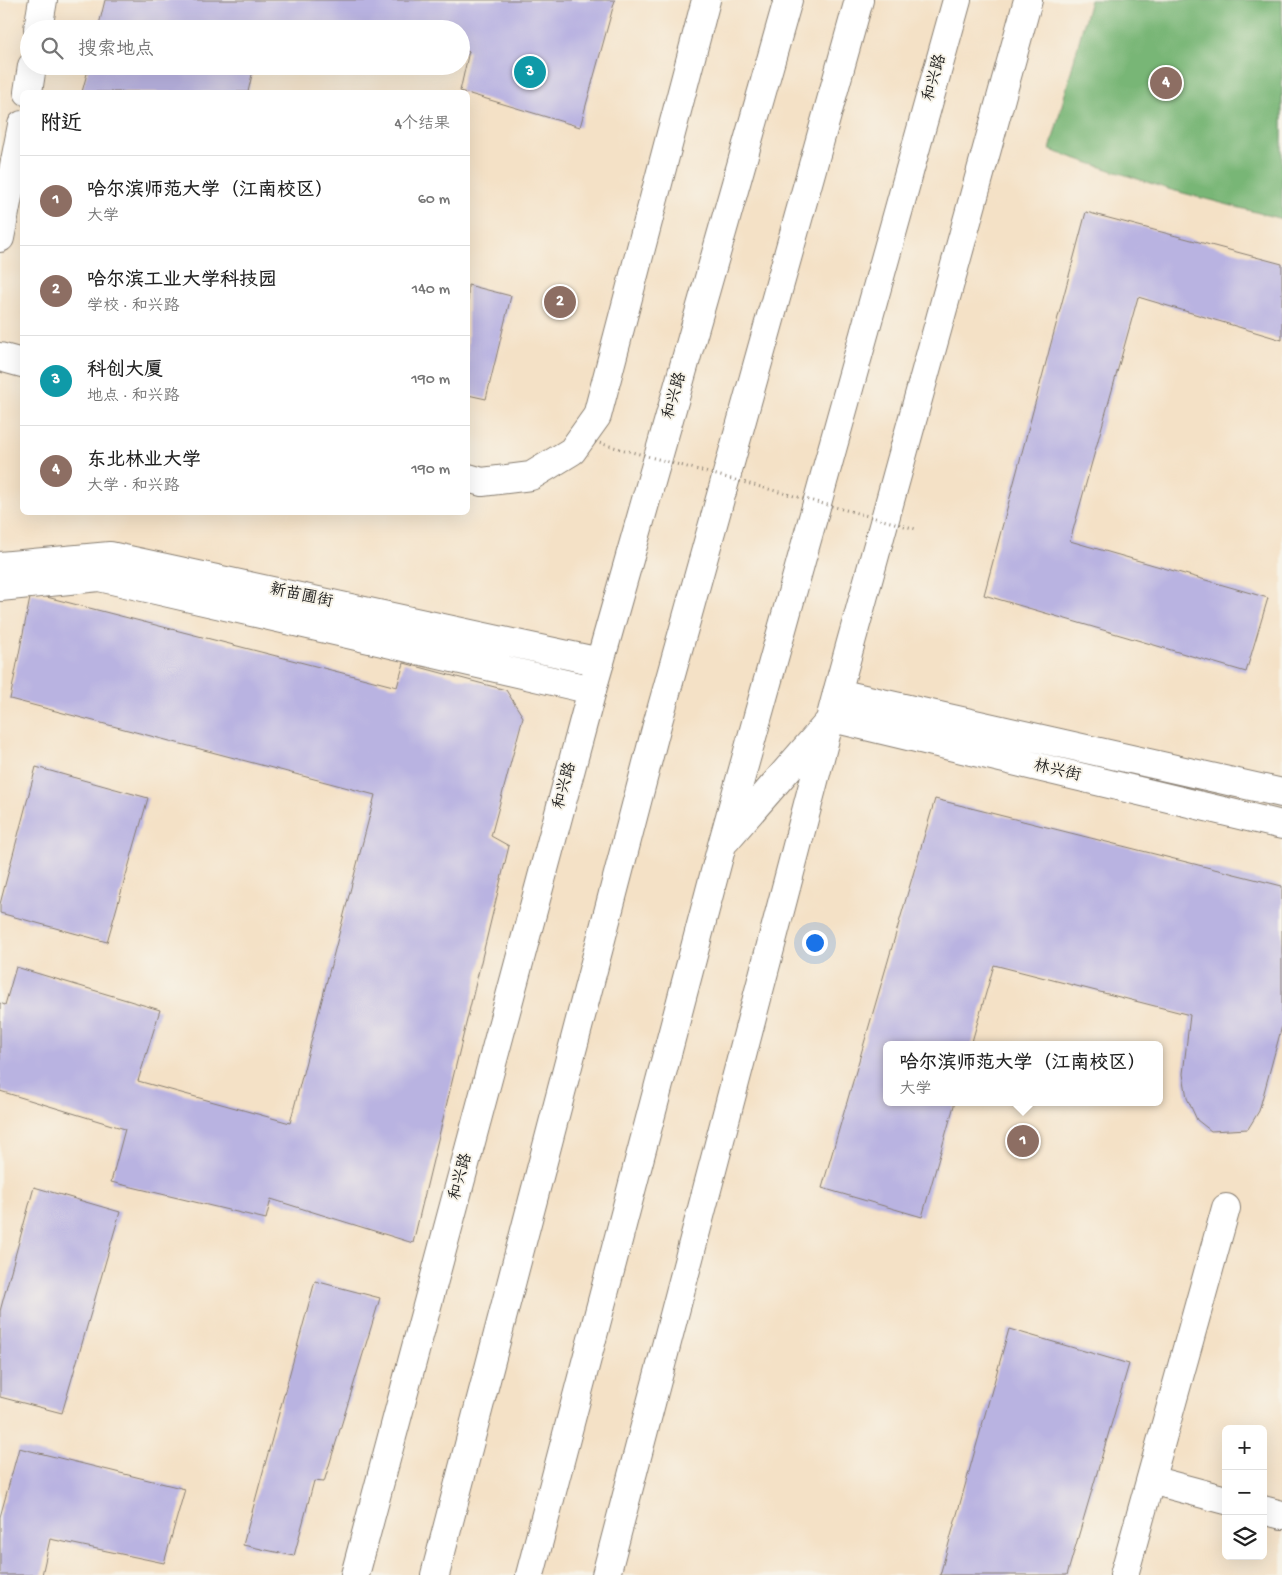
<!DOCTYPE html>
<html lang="zh">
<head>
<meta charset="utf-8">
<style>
  :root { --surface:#fff; --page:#f6f6f6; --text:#222; --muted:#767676; --line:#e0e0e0; --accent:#b5179e }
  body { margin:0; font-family:"Gochi Hand","LXGW WenKai TC",sans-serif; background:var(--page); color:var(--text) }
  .controls { position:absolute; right:15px; bottom:15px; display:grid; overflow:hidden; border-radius:8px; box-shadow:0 5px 20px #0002 }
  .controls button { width:45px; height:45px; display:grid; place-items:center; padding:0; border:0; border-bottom:1px solid var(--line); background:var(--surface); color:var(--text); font:25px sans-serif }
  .you { position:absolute; left:814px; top:942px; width:18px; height:18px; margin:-12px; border:4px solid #fff; border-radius:50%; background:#1a73e8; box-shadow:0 0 0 8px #1a73e833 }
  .badge { display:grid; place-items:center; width:32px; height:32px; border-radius:50%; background:var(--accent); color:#fff; font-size:16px; font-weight:700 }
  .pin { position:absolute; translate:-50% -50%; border:2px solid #fff; box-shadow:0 1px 5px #0006 }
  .popup { position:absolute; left:883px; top:1041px; width:280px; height:65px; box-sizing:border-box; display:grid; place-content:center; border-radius:8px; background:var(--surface); filter:drop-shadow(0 1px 4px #0005); font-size:16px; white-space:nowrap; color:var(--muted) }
  .popup b { font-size:19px; color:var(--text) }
  .popup::after { content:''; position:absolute; left:50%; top:100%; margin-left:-10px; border:10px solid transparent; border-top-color:var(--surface) }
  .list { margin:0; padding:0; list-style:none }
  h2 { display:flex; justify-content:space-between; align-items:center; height:65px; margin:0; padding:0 20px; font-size:21px }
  h2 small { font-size:16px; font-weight:400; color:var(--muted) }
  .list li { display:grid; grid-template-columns:32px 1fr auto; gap:15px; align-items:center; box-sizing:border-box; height:90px; padding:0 20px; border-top:1px solid var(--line) }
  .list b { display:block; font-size:19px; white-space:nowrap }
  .list p { margin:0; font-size:16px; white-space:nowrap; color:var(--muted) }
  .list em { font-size:16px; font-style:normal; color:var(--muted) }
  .icon { flex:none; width:28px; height:28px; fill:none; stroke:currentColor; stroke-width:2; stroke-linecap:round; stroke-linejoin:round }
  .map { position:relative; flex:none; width:1282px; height:1575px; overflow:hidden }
  .search { position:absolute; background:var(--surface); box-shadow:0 5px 20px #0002; left:20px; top:20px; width:450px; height:55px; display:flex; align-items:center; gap:12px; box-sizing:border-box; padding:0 18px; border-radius:28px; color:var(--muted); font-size:19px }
  .panel { position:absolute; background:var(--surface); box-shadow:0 5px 20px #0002; left:20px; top:90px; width:450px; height:425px; border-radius:8px }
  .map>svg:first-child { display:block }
</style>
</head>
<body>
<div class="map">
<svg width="1282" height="1575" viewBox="0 0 1282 1575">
  <rect width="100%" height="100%" fill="#f7f3e8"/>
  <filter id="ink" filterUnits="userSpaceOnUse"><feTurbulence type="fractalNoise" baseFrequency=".02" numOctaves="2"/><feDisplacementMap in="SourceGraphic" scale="10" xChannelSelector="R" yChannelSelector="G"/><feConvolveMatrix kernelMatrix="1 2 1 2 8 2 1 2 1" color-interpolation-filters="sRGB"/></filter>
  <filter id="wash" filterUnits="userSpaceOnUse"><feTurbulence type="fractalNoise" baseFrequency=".0096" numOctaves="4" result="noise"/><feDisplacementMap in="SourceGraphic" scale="20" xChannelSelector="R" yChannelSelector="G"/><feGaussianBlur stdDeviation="1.12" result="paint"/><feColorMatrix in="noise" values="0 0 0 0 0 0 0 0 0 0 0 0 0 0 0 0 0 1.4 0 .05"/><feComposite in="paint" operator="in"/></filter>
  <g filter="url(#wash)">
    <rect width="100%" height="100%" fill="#f4e1c6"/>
    <path fill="#78b676" stroke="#4a6949" d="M 1090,0 L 1282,0 L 1282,219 L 1168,189 L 1050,150 Z"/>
    <g id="blocks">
      <path fill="#b9b3e1" d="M 105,0 L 615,0 L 580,127 L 460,91 L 469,51 L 461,53 L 461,29 L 266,29 L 263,26 L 262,29 L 98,29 Z
        M 89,66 L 254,66 L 248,92 L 82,92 Z
        M 353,66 L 395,66 L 395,67 L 372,70 Z
        M 1086,212 L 1282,264 L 1282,340 L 1138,297 L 1070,541 L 1268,598 L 1246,672 L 984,595 Z
        M 468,285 L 511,296 L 486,399 L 468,395 Z
        M 31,593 L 397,687 L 404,663 L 506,690 L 523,717 L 491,836 L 509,846 L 413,1243 L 271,1199 L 266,1219 L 111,1182 L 125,1129 L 0,1091 L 0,1003 L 5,1005 L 16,967 L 160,1010 L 138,1081 L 290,1123 L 375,795 L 10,699 Z
        M 36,767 L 148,798 L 107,942 L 0,913 L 0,904 Z
        M 935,799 L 1282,886 L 1282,1026 L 1259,1111 L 1248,1129 L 1211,1131 L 1197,1120 L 1187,1098 L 1183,1074 L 1190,1015 L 994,965 L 971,1045 L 887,1045 L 887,1102 L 955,1102 L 922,1217 L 822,1188 Z
        M 34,1187 L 120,1212 L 62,1413 L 0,1397 L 0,1311 Z
        M 315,1281 L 380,1298 L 324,1482 L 314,1481 L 294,1556 L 243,1545 Z
        M 1009,1329 L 1129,1364 L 1067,1575 L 940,1575 Z
        M 19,1448 L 185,1489 L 164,1563 L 50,1539 L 42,1575 L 0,1575 L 0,1517 Z"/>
    </g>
  </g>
  <g filter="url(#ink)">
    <use href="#blocks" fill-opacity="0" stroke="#887e71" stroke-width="1"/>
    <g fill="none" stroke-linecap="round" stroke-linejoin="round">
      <defs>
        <path id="street" d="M 38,29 L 43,0
          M 28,92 L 32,66
          M 0,238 L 22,125
          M 0,357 L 22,363
          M 468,478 L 482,482 L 531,476 L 572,451 L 597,416 L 706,0
          M 1151,1480 L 1226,1500
          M 1263,1510 L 1282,1515
          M 1124,1575 L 1226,1208"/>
        <path id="secondary" d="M 0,566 L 110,556 L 600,662
          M 0,587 L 99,577 L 592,690
          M 837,693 L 1282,793
          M 832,718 L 1282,825"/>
        <path id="highway" d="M 726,840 L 827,724
          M 355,1575 L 592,690 L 788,0
          M 435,1575 L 657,725 L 859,0
          M 530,1575 L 722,845 L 957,0
          M 606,1575 L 837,693 L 1028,0"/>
      </defs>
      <use href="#street" stroke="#887e71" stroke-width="30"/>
      <use href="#secondary" stroke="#887e71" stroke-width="30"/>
      <use href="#highway" stroke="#887e71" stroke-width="30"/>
      <use href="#street" stroke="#fff" stroke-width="28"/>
      <use href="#secondary" stroke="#fff" stroke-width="28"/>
      <use href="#highway" stroke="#fff" stroke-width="28"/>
      <path stroke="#887e71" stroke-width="3" stroke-dasharray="1 4" stroke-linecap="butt" d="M 595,442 L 916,529"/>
    </g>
  </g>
  <g text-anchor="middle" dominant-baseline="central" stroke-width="4" stroke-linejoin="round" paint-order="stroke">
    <g font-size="16" fill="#1c1c1c" stroke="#f7f3e8">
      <text transform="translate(936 78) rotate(-74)">和兴路</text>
      <text transform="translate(676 396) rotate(-74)">和兴路</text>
      <text transform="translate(301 597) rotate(12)">新苗圃街</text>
      <text transform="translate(1057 772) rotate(13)">林兴街</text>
      <text transform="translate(566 786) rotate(-75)">和兴路</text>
      <text transform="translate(462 1177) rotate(-75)">和兴路</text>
    </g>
  </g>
</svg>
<div class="controls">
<button>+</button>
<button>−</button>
<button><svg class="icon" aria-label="layers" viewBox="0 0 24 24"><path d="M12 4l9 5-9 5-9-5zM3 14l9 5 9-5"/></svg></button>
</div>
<div class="you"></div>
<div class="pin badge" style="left:1023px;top:1141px;background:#8d6e63">1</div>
<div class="popup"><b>哈尔滨师范大学（江南校区）</b>大学</div>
<div class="pin badge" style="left:560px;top:302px;background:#8d6e63">2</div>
<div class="pin badge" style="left:530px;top:72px;background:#0f9aa8">3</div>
<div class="pin badge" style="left:1166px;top:83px;background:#8d6e63">4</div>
<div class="search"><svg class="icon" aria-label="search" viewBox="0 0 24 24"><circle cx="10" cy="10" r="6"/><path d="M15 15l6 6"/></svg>搜索地点</div>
<section class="panel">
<h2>附近<small>4个结果</small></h2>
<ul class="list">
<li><span class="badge" style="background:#8d6e63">1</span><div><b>哈尔滨师范大学（江南校区）</b><p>大学</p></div><em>60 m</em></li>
<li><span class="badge" style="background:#8d6e63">2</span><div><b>哈尔滨工业大学科技园</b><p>学校 · 和兴路</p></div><em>140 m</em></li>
<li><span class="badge" style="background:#0f9aa8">3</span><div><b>科创大厦</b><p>地点 · 和兴路</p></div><em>190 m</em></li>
<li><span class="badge" style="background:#8d6e63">4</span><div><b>东北林业大学</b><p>大学 · 和兴路</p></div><em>190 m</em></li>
</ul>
</section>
</div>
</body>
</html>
